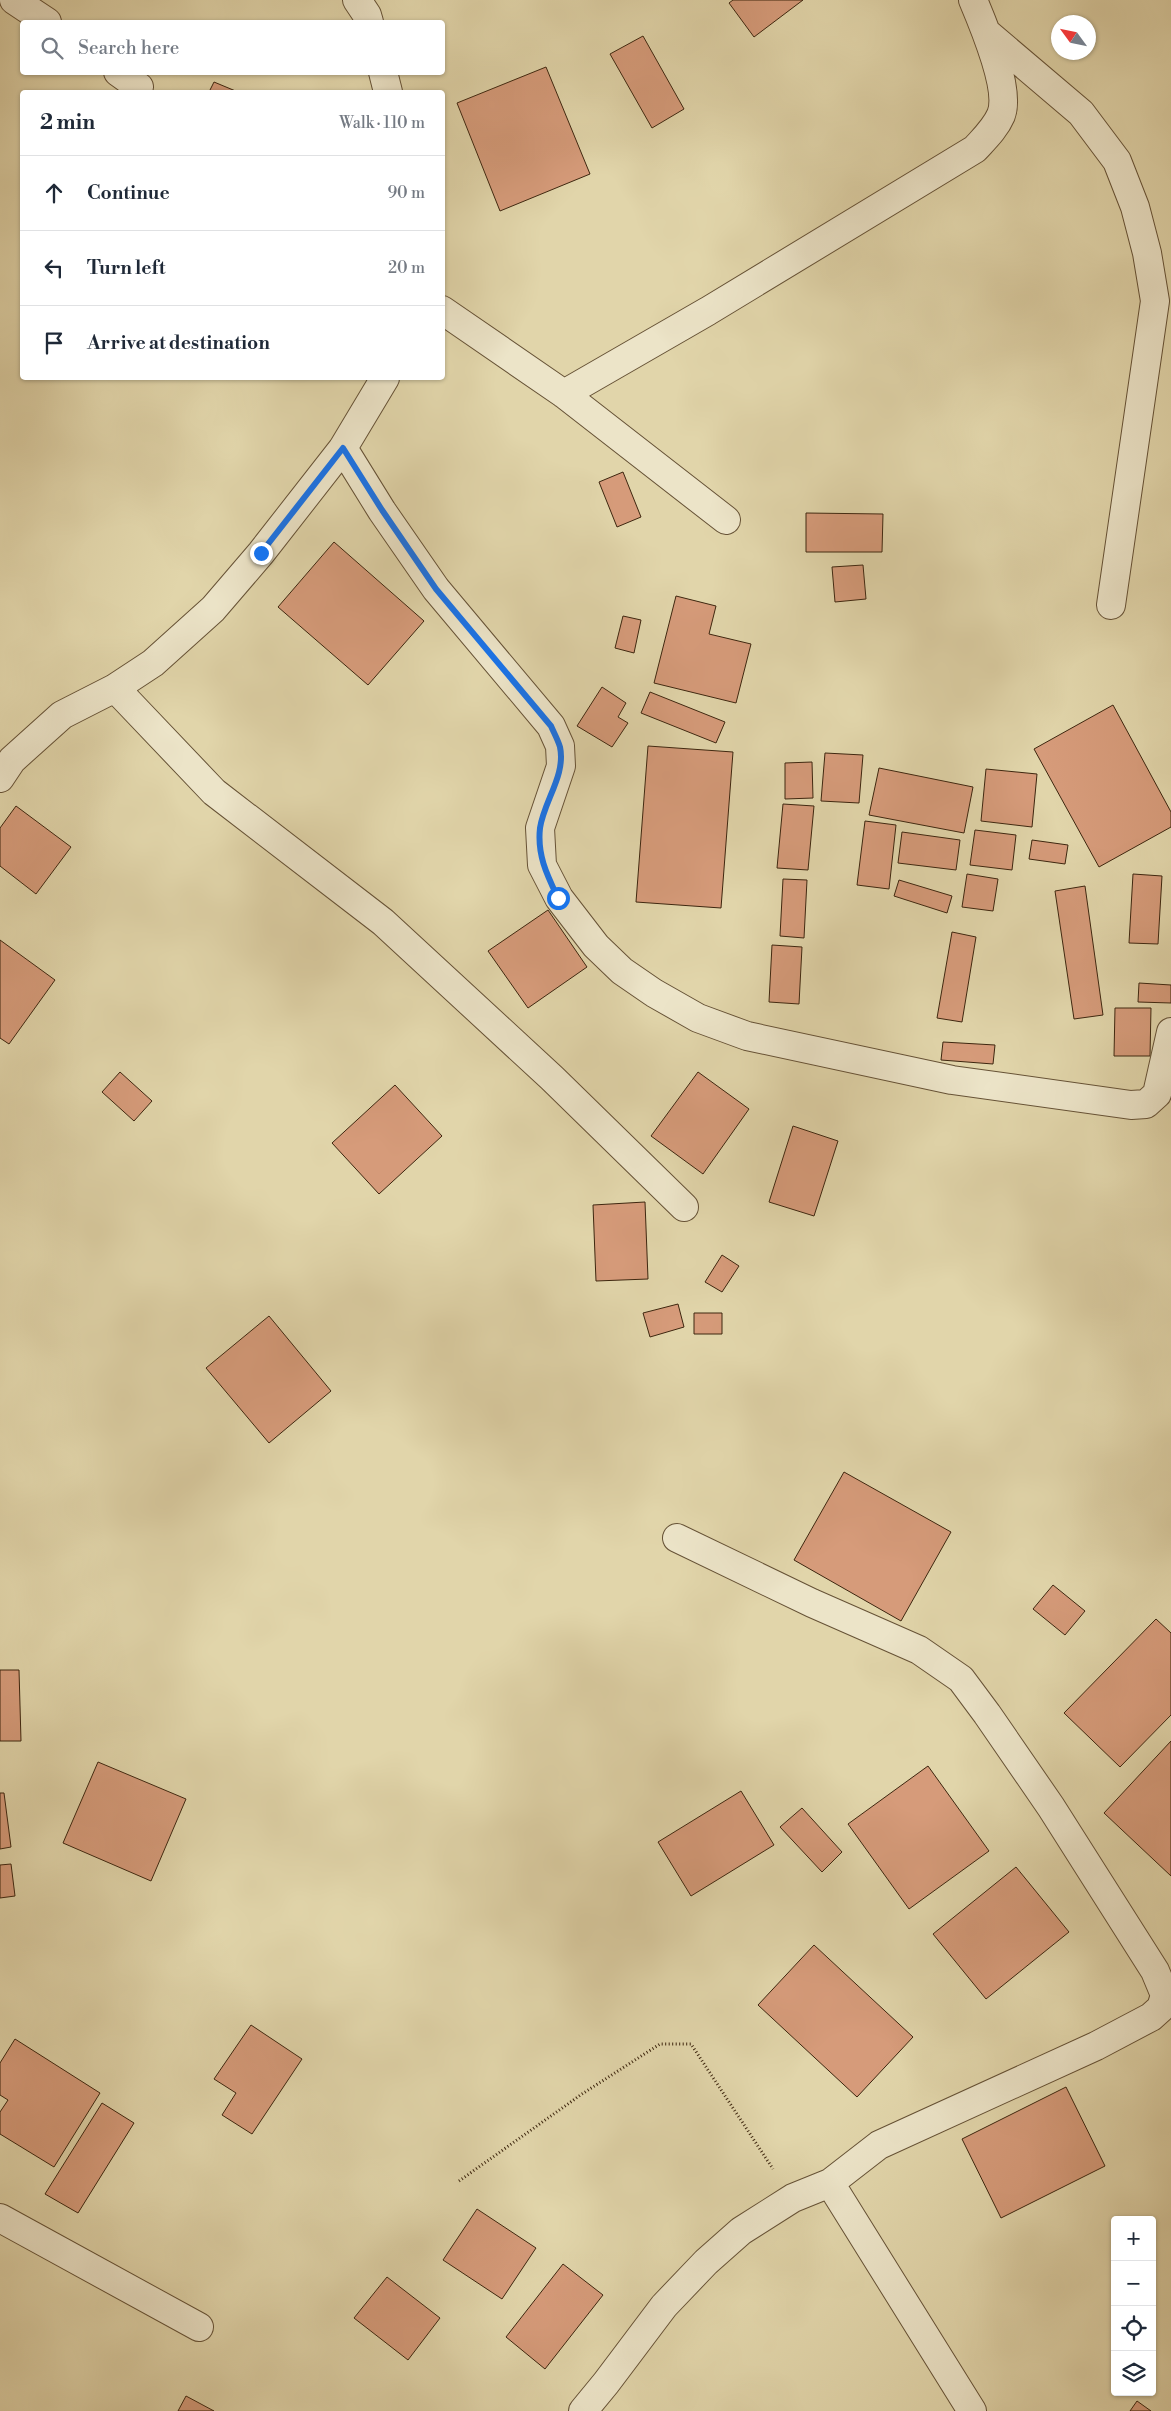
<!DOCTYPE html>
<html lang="en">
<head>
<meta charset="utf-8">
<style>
  :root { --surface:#fff; --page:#f6f6f7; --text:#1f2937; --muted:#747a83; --line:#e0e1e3 }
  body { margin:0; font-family:"Libre Bodoni",serif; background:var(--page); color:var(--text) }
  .controls { position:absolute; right:15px; bottom:15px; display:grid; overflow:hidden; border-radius:5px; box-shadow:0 1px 4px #0004 }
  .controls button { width:45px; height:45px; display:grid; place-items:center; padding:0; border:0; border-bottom:1px solid var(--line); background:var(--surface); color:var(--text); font:25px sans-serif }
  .compass { position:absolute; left:1051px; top:15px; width:45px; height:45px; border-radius:50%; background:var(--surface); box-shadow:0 1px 4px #0004; rotate:303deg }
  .stop { position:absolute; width:15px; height:15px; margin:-11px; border:4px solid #1a73e8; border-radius:50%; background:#fff }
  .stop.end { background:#1a73e8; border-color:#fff; box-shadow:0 1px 5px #0008 }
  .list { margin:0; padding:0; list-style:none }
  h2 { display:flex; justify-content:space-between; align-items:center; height:65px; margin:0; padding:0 20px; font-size:21px }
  h2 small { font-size:16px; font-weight:400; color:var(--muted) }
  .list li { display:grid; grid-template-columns:32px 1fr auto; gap:15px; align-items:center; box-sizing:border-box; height:75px; padding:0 20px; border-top:1px solid var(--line) }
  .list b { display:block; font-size:19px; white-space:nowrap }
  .list em { font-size:16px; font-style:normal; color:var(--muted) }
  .icon { flex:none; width:28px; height:28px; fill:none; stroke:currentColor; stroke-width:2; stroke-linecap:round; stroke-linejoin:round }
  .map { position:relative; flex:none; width:1171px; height:2411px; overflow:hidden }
  .search { position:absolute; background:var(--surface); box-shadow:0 1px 4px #0004; left:20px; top:20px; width:425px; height:55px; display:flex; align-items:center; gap:12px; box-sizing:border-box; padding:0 18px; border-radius:5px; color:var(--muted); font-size:19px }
  .panel { position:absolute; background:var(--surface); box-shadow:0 1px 4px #0004; left:20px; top:90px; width:425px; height:290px; border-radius:5px }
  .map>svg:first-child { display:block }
</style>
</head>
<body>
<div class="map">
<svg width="1171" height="2411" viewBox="0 0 1171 2411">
  <rect width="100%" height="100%" fill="#e1d5aa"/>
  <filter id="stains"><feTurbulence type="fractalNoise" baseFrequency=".004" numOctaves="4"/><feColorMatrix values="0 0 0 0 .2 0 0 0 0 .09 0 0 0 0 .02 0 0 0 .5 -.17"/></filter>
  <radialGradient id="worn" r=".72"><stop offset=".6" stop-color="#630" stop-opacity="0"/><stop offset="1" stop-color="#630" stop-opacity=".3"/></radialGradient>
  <path fill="#d69b7a" stroke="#3d260f" d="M 733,0 L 803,0 L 754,37 L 729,3 Z
    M 643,36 L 684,109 L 652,128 L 610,54 Z
    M 546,67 L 590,174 L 500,211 L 457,103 Z
    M 214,82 L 238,92 L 209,92 Z
    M 623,472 L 641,517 L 617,527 L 599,482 Z
    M 806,513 L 883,514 L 882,552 L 806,552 Z
    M 334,542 L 424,621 L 368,685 L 278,607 Z
    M 863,565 L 866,599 L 835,602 L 832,567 Z
    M 676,596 L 716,606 L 709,634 L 751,644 L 736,703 L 654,683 Z
    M 623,616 L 641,620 L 634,653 L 615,648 Z
    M 602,687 L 626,703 L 618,717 L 628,723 L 612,747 L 577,726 Z
    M 650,692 L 725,722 L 716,743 L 641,713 Z
    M 1113,705 L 1171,812 L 1171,827 L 1099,867 L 1034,749 Z
    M 648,746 L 733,752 L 721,908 L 636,902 Z
    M 825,753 L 863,755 L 859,803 L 821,801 Z
    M 812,762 L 813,798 L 785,799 L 785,763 Z
    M 879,768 L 973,787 L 964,833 L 869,815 Z
    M 986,769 L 1037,774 L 1032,827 L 981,821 Z
    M 783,804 L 814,806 L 808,870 L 777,868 Z
    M 16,806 L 71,847 L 36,894 L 0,866 L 0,828 Z
    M 865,821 L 896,825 L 889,889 L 857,885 Z
    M 975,830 L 1016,835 L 1012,870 L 970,865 Z
    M 902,832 L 960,840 L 956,870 L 898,863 Z
    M 1032,840 L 1068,845 L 1065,864 L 1029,859 Z
    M 967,874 L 998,879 L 993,911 L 962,907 Z
    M 1133,874 L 1162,876 L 1158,944 L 1129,943 Z
    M 783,879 L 807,880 L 804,938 L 780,936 Z
    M 899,880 L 952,896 L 947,913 L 894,896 Z
    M 1085,886 L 1103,1015 L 1074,1019 L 1055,891 Z
    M 548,910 L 587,967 L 528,1008 L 488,951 Z
    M 952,932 L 976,937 L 962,1022 L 937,1018 Z
    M 0,940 L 55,980 L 9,1044 L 0,1038 Z
    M 772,945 L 802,947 L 799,1004 L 769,1002 Z
    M 1139,983 L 1171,985 L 1171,1003 L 1138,1002 Z
    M 1115,1008 L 1151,1008 L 1150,1056 L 1114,1056 Z
    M 943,1042 L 995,1045 L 993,1064 L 941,1060 Z
    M 120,1072 L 152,1101 L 134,1121 L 102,1092 Z
    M 698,1072 L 749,1109 L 703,1174 L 651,1136 Z
    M 395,1085 L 442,1136 L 379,1194 L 332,1143 Z
    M 793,1126 L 838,1141 L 814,1216 L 769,1202 Z
    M 645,1202 L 648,1279 L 596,1281 L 593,1205 Z
    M 722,1255 L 739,1266 L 722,1292 L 705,1282 Z
    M 678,1304 L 684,1327 L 650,1337 L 643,1313 Z
    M 694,1313 L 722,1313 L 722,1334 L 694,1334 Z
    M 269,1316 L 331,1391 L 269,1443 L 206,1368 Z
    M 844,1472 L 951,1532 L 901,1621 L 794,1560 Z
    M 1053,1585 L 1085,1611 L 1065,1635 L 1033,1609 Z
    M 1156,1619 L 1171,1633 L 1171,1715 L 1120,1767 L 1064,1713 Z
    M 0,1670 L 19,1670 L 21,1741 L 0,1741 Z
    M 1171,1741 L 1171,1876 L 1104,1813 Z
    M 98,1762 L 186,1799 L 151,1881 L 63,1843 Z
    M 928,1766 L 989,1851 L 909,1909 L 848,1824 Z
    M 741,1791 L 774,1845 L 691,1896 L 658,1842 Z
    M 0,1793 L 4,1793 L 11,1847 L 0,1849 Z
    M 802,1808 L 842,1852 L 822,1872 L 780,1827 Z
    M 11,1864 L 15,1896 L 0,1898 L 0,1865 Z
    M 1016,1867 L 1069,1932 L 986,1999 L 933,1934 Z
    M 814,1945 L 913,2037 L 857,2097 L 758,2005 Z
    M 251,2025 L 302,2059 L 252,2134 L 222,2115 L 236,2093 L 214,2079 Z
    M 15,2039 L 100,2093 L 54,2167 L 0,2134 L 0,2112 L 8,2100 L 0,2095 L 0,2063 Z
    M 1066,2087 L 1105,2166 L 1001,2218 L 962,2139 Z
    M 102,2103 L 134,2123 L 78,2213 L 45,2194 Z
    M 477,2209 L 536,2248 L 502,2299 L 443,2260 Z
    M 563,2264 L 603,2295 L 545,2369 L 506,2337 Z
    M 387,2277 L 440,2318 L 408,2360 L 354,2318 Z
    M 186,2396 L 214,2411 L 178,2411 Z
    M 1137,2401 L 1151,2411 L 1130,2411 Z"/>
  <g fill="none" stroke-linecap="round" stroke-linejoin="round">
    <defs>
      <path id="minor" d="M 14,0 L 47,22
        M 357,0 L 367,15 L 369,22
        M 988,34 L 1081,113 L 1117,161 L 1135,207 L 1147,253 L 1155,301 L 1111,605
        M 118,72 L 139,87
        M 383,72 L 388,92
        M 442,310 L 564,394 L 726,520
        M 564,394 L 708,311 L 975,149 C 984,139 995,129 1001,115 C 1011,90 984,26 973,0
        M 343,448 L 382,511 L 436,589 L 551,726 L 560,746 L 561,766 L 540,828 L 542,865 L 559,898 L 596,946 L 622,971 L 654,993 L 698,1018 L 747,1036 L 952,1080 L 1131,1105 L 1146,1104 L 1157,1094 L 1171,1032
        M 115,688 L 214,792 L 383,922 L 552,1078 L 684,1207
        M 0,778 L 12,760 L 62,715 L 115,688 L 153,663 L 213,609 L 261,553 L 343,448 L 385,378
        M 830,2183 L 972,2411
        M 0,2218 L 199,2327
        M 583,2411 L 606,2383 L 664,2306 L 706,2262 L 741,2231 L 793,2198 L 830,2183 L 879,2145 L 1096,2046 L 1151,2017 L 1161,2008 L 1165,1995 L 1155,1971 L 1051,1807 L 987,1714 L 961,1679 L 919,1650 L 812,1603 L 677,1538"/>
    </defs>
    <use href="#minor" stroke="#665236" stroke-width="30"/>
    <path stroke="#3d260f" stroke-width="3" stroke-dasharray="1 2.5" stroke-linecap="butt" d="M 459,2181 L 582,2094 L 660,2044 L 691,2044 L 773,2169"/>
    <use href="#minor" stroke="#ece4c8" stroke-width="28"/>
  </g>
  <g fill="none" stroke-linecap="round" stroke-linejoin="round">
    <path stroke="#1a73e8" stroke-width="6" d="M 261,553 L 343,448 L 382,510 L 436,589 L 551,726 C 554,733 558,740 560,747 C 566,775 544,801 540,828 C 537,855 547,875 558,898"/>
  </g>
  <rect width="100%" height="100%" filter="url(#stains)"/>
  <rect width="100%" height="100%" fill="url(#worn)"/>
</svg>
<div class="controls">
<button>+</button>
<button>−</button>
<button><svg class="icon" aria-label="locate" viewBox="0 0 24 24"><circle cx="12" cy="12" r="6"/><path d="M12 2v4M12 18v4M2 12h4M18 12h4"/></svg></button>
<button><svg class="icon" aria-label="layers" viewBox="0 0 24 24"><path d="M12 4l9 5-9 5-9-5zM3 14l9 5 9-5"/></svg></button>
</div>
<svg class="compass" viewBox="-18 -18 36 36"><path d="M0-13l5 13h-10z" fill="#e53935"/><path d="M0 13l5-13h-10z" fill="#747a83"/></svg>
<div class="stop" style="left:558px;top:898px"></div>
<div class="stop end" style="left:261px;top:553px"></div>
<div class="search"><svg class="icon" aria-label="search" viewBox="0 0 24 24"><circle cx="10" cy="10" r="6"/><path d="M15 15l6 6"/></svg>Search here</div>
<section class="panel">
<h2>2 min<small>Walk · 110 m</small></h2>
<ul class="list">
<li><svg class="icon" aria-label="ahead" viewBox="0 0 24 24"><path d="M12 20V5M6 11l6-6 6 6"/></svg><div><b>Continue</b></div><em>90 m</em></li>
<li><svg class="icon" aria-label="left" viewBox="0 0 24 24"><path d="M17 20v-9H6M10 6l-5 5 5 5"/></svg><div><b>Turn left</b></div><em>20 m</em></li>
<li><svg class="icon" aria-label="arrive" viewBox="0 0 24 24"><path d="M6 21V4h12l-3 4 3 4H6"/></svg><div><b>Arrive at destination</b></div></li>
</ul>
</section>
</div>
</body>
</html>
